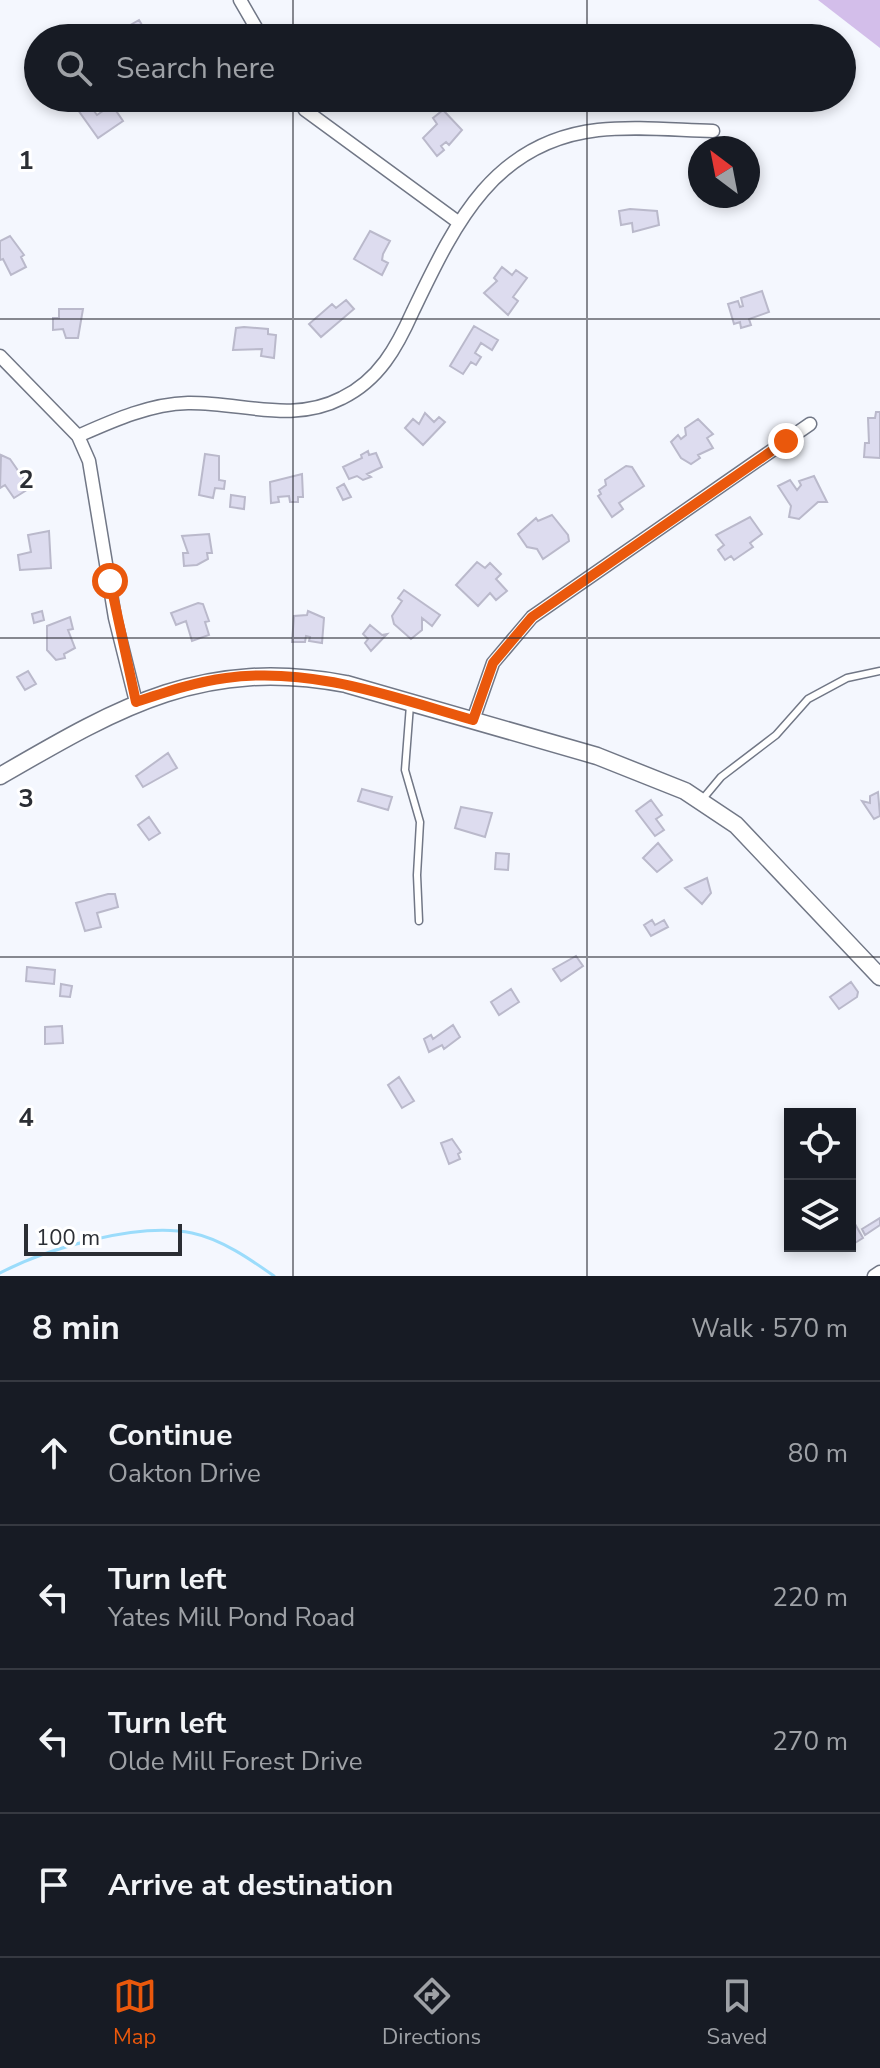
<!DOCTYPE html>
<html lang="en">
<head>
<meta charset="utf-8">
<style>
  :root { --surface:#171b24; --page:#20242c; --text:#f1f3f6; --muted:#9ea1a6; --line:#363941; --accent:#ea580c }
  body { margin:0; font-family:"Nunito Sans",sans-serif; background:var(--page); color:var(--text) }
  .controls { position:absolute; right:24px; bottom:24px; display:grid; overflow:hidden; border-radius:0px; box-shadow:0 4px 12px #0003 }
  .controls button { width:72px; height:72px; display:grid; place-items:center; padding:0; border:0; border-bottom:2px solid var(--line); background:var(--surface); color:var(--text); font:40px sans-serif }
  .compass { position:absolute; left:688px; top:136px; width:72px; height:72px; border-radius:50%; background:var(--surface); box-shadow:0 4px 12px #0003; rotate:328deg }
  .scale { position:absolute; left:24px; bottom:20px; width:158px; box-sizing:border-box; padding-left:8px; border:4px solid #2b2e34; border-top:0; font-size:22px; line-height:28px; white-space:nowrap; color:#2b2e34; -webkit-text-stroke:6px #fff; paint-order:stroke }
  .stop { position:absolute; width:24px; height:24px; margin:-18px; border:6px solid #ea580c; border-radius:50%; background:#fff }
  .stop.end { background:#ea580c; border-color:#fff; box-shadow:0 2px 8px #0008 }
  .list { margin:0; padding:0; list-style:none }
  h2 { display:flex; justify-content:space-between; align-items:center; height:104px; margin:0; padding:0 32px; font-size:34px }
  h2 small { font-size:26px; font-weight:400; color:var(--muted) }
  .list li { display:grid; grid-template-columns:52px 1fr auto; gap:24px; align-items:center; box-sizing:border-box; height:144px; padding:0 32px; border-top:2px solid var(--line) }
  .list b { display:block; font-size:30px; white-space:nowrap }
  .list p { margin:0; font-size:26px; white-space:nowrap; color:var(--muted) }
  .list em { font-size:26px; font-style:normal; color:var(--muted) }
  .icon { flex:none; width:44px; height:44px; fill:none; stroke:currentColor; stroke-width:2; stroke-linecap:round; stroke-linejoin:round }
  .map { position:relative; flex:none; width:880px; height:1276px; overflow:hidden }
  .search { position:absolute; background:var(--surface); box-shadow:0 4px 12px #0003; left:24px; right:24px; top:24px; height:88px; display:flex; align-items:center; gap:20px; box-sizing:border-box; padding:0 28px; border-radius:44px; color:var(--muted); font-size:30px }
  .sheet { height:680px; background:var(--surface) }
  nav { display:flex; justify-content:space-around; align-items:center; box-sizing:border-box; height:112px; border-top:2px solid var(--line); background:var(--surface); font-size:22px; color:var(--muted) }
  nav a { display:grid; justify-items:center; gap:4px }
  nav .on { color:var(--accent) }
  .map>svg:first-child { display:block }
</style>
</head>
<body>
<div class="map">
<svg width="880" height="1276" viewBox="0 0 880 1276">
  <rect width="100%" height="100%" fill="#f4f7fe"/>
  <path fill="#d3beea" d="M 818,0 L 880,0 L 880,48 Z"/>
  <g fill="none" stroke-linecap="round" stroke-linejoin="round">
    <path stroke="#9bdcfb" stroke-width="3" d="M 0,1273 C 48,1248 138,1222 192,1233 C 221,1239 250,1259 274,1276"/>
  </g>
  <path fill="#dddcef" stroke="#bab9cb" stroke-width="2" d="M 139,20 L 145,30 L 150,27 L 158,38 L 131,38 L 127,27 Z
    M 719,26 L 735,30 L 734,38 L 738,38 L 710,38 L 711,30 L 718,31 Z
    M 88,103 L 97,115 L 112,105 L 123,121 L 98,138 L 78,110 Z
    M 443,110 L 462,130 L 449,145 L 446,142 L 441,146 L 444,150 L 437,156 L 423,138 L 437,124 L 433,118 Z
    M 630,209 L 657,211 L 659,225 L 633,232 L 632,223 L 621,225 L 619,211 Z
    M 370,231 L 390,241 L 383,254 L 382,260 L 388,263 L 382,275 L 354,259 Z
    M 10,236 L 24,255 L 21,257 L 26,267 L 11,275 L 3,259 L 0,260 L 0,241 Z
    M 502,267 L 512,275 L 516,270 L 527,278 L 513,297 L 518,301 L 508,315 L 484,293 L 497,281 L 494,278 Z
    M 762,291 L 769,312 L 749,319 L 751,325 L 741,328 L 740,322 L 734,324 L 728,304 L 738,301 L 740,307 L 743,306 L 741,298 Z
    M 346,300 L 354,309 L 321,337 L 309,324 L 332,304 L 336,308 Z
    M 59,309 L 83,309 L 78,338 L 66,338 L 63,329 L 53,330 L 53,318 L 59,318 Z
    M 474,326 L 498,340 L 492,350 L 481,343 L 475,353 L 481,357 L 476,365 L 471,362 L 463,374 L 450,366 Z
    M 244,327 L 268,329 L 268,334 L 276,335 L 274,358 L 261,356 L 262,349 L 233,350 L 236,328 Z
    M 876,412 L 880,412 L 880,458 L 864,457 L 865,443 L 869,443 L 868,418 L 875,418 Z
    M 425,413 L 434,422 L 439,417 L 445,422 L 423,445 L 405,428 L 413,419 L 419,424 Z
    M 698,419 L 713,434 L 707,438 L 713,448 L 698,455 L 700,458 L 691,464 L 681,458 L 671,442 L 678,435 L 681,439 L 686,435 L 685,428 Z
    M 368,451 L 369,455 L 376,453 L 382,467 L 367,474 L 371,477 L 363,480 L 357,476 L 349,479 L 343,467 L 362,458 L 361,455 Z
    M 205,454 L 219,456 L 219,480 L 225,481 L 224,489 L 215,488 L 213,498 L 199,495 Z
    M 1,455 L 10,459 L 30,488 L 14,498 L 5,485 L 0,488 Z
    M 626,466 L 632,467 L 644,486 L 619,503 L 623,509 L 612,517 L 598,496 L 601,494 L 599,490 L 606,485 L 605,480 Z
    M 302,474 L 303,497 L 298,497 L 298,502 L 290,502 L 289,496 L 278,497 L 279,502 L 271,503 L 270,482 Z
    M 814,476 L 827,502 L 818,502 L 799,519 L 789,517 L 791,506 L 778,486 L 790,480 L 797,490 L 801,485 L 799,481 Z
    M 344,484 L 351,497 L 343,500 L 337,488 Z
    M 231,495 L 245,497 L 244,509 L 230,507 Z
    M 552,515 L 568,535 L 569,541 L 543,559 L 537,549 L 527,547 L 518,534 L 536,518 L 538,521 Z
    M 750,517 L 762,534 L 750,543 L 753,547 L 734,560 L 731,556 L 725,560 L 718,550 L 724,545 L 716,535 Z
    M 49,531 L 51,568 L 20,570 L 18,555 L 31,552 L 28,535 Z
    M 209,534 L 212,553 L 207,553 L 208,559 L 197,565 L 184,566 L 183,553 L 188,553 L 182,536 Z
    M 477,562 L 485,568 L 490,563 L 501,574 L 496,579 L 507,591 L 496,600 L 490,593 L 478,606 L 456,585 Z
    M 404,590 L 440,615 L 432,626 L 422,618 L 422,630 L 411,639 L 394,624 L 392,616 L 402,601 L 398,598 Z
    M 198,603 L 203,604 L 209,621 L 205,622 L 209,635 L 192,641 L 186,621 L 176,625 L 171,613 Z
    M 42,611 L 44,620 L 34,623 L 32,614 Z
    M 308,611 L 324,618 L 322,643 L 309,641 L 310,637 L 306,636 L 305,642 L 292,642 L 294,616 L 307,615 Z
    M 70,617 L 73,629 L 68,630 L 75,648 L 64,654 L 65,658 L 56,660 L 47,650 L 47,626 Z
    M 370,625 L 382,635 L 387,634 L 371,651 L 365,643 L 368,639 L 363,634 Z
    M 28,671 L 36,684 L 25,690 L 17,677 Z
    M 168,753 L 177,768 L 143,787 L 136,776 Z
    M 362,789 L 392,797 L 388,810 L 358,801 Z
    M 878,792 L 880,816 L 874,819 L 862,801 L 870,803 L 870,796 Z
    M 651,800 L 662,815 L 656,819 L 664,830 L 655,836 L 636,811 Z
    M 461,807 L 492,813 L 485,837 L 455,828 Z
    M 149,817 L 160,833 L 149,840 L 138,825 Z
    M 658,843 L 672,860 L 657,872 L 643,858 Z
    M 496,853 L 509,854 L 508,870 L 495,869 Z
    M 707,878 L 711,893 L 702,904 L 685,888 Z
    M 108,894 L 115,894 L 118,907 L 97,913 L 101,927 L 85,931 L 76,903 Z
    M 652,920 L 655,925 L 664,920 L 668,927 L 651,936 L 644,925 Z
    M 576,956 L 583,966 L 561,981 L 553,969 Z
    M 27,967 L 55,970 L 54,984 L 26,981 Z
    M 851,982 L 858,992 L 857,997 L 839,1009 L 830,997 Z
    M 61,984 L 72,986 L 70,997 L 60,996 Z
    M 511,989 L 519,1002 L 499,1015 L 491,1002 Z
    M 453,1025 L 460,1037 L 444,1049 L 442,1045 L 429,1052 L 424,1039 L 431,1035 L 433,1039 Z
    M 62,1026 L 63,1043 L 45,1044 L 45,1027 Z
    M 399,1077 L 414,1101 L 402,1108 L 388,1085 Z
    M 452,1139 L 461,1152 L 458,1154 L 460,1159 L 449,1164 L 441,1143 Z
    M 880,1218 L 880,1225 L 865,1235 L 862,1229 Z
    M 855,1224 L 863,1238 L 850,1246 L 850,1228 Z"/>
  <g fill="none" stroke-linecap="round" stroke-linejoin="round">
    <defs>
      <path id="lane" d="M 410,705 L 405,770 L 420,822 L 417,875 L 419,921
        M 701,801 L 721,777 L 776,735 L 808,699 L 847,678 L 880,671"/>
      <path id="street" d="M 240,0 L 262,38
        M 298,98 L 305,110 L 458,222
        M 0,356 L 78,436 L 89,461 L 115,618 L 136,702
        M 78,436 C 112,421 149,404 188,403 C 241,402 292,424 342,398 C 379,380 397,347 413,311 C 454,226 492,142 598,130 C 636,126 675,130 713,131
        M 473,720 L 493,663 L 532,617 L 810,424
        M 874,1276 L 880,1272"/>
      <path id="secondary" d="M 0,776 C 119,707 203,657 346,684 L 597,756 L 685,791 L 736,825 L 880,977"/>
    </defs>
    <use href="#lane" stroke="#717786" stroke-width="9"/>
    <use href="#street" stroke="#717786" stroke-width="15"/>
    <use href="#secondary" stroke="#717786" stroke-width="19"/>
    <use href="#lane" stroke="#fff" stroke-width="6"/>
    <use href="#street" stroke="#fff" stroke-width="12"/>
    <use href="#secondary" stroke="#fff" stroke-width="16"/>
  </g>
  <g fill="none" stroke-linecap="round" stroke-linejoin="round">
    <path stroke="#ea580c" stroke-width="10" d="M 110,581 L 136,702 C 166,692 195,682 226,678 C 311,666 393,697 473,720 L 493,663 L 532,617 L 786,441"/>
  </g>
  <path fill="none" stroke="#2b2e34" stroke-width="2" stroke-opacity="0.55" d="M 293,0 L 293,38M 587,0 L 587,38M 293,98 L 293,1276M 587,98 L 587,1276M 0,319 L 880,319M 0,638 L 880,638M 0,957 L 880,957"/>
  <g font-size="26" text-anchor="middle" font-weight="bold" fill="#2b2e34" stroke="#fff" stroke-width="6" stroke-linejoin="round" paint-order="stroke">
    <text x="26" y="169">1</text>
    <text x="26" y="488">2</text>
    <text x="26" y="807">3</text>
    <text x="26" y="1126">4</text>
  </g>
</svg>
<div class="controls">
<button><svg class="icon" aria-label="locate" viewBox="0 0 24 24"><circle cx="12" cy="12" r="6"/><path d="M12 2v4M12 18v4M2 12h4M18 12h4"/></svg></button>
<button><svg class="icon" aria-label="layers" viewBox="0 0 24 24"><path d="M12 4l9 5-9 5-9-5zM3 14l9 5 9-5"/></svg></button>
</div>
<svg class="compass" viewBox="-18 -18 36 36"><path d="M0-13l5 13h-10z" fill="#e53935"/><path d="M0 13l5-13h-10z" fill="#9ea1a6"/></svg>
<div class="scale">100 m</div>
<div class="stop" style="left:110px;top:581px"></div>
<div class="stop end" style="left:786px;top:441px"></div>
<div class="search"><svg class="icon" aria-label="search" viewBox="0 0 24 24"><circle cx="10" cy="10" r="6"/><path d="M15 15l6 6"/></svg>Search here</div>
</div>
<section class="sheet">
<h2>8 min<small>Walk · 570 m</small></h2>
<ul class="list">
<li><svg class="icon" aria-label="ahead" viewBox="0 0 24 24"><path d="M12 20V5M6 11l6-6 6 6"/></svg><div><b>Continue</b><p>Oakton Drive</p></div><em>80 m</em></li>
<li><svg class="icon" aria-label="left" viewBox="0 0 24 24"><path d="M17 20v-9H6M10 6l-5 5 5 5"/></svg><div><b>Turn left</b><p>Yates Mill Pond Road</p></div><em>220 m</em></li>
<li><svg class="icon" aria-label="left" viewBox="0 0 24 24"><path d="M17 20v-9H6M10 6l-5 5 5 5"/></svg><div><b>Turn left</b><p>Olde Mill Forest Drive</p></div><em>270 m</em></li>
<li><svg class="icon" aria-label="arrive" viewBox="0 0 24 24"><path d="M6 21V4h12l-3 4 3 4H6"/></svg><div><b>Arrive at destination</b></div></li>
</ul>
</section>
<nav>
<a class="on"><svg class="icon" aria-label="map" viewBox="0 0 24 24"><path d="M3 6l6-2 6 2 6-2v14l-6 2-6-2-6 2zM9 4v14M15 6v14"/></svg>Map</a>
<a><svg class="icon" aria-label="directions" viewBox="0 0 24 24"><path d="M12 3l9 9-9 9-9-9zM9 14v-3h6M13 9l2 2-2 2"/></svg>Directions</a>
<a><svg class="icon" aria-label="saved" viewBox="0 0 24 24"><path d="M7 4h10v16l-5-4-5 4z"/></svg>Saved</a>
</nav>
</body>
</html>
